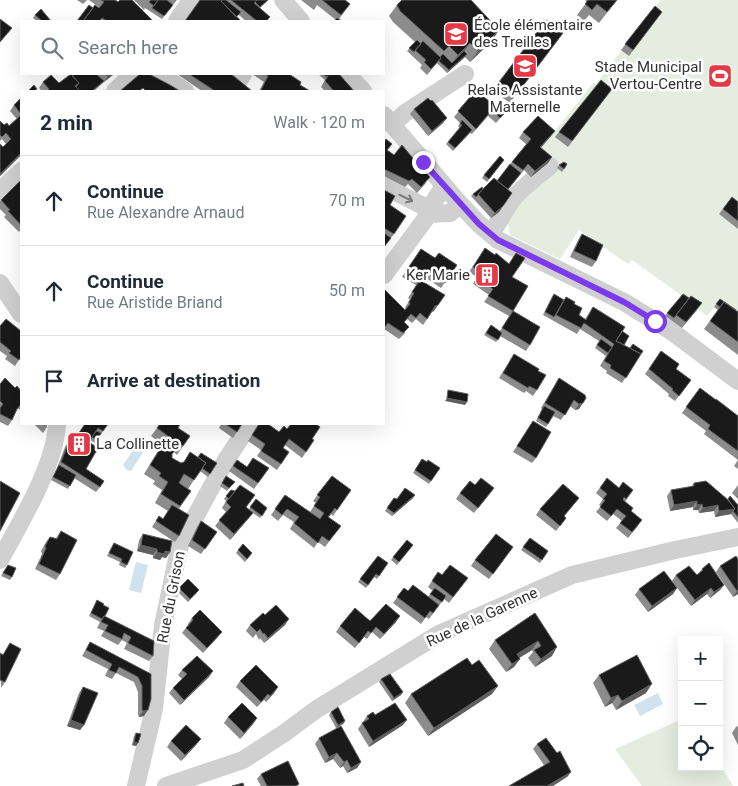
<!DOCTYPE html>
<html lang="en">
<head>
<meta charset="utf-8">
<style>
  :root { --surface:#fff; --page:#f2f2f3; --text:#1f2937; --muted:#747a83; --line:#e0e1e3 }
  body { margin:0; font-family:Roboto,sans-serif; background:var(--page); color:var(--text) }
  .controls { position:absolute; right:15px; bottom:15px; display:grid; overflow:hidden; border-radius:0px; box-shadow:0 5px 20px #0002 }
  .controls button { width:45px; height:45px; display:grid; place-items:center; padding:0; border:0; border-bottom:1px solid var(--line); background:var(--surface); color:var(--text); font:25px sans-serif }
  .stop { position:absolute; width:15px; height:15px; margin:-11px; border:4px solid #7c3aed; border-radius:50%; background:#fff }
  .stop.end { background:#7c3aed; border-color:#fff; box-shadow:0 1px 5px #0008 }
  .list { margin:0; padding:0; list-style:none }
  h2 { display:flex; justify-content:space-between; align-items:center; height:65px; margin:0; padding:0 20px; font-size:21px }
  h2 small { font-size:16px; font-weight:400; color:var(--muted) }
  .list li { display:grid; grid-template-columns:32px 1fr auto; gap:15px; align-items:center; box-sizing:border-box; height:90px; padding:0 20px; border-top:1px solid var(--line) }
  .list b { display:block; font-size:19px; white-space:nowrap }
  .list p { margin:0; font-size:16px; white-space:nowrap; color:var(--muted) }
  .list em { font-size:16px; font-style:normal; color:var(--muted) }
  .icon { flex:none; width:28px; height:28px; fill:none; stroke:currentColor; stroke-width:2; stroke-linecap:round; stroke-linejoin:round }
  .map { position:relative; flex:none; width:738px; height:786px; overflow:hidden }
  .search { position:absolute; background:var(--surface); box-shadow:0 5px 20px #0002; left:20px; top:20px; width:365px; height:55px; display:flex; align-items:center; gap:12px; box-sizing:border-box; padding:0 18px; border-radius:0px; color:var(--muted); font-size:19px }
  .panel { position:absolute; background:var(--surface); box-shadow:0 5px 20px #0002; left:20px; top:90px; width:365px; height:335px; border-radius:0px }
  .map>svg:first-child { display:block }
</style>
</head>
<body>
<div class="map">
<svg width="738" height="786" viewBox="0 0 738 786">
  <rect width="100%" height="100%" fill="#fff"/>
  <path fill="#e6ecdf" d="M 660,0 L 738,0 L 738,316 L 718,302 L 707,316 L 687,301 L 688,300 L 632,260 L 628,264 L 579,230 L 560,259 L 510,235 L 506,215 L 520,195 L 536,153 L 551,136 L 593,83 L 596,84 Z
    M 682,719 L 682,767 L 719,767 L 719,763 L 733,786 L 642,786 L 615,749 Z"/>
  <path fill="#cfe2ee" d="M 136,446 L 144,451 L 131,471 L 127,470 L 123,465 Z
    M 136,562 L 148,565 L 141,593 L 129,590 Z
    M 658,693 L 663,704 L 640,716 L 634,705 Z"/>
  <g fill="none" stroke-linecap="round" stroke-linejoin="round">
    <path stroke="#d0d0d0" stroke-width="18" d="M 283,0 L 301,21
      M 177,21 L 191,0
      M 159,74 L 185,91
      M 347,74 L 363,91
      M 238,82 L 243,74
      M 115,91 L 133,74
      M 384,115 L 460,204 L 479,224 L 498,240 L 624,302 L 671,331 L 738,381
      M 392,125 L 405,113 L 465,74
      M 384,186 L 429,209
      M 0,191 L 21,171
      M 429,214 L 450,213 L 460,204
      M 491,233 C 499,223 504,211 512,200 C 522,187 537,177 550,166
      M 384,275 L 429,214 L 429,209 L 444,186
      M 0,283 L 21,314
      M 0,560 C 20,523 55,466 57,424
      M 136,786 L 154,709 L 163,625 L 180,545 L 226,460 L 250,424
      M 166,786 L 243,760 L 283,734 L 317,709 L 439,634 L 572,575 L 675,550 L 738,537"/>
  </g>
  <path fill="#8c8c8c" d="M 77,0 L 87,0 L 83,4 Z
    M 89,0 L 115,0 L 153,21 L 77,21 L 93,8 L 100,8 Z
    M 134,0 L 177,0 L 162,19 L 145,8 L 144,10 Z
    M 200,0 L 268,0 L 260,8 L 270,17 L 267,21 L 246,21 L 239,15 L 237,17 Z
    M 301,0 L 345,0 L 350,4 L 339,19 L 336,20 L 317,5 L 314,10 Z
    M 585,0 L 617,0 L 599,23 L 589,15 L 584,21 L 577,15 L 587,2 Z
    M 397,5 L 492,41 L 470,62 L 465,57 L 447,73 L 437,63 L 427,75 L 420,68 L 422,65 L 407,51 L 415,42 L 393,22 L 389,16 Z
    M 655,6 L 662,12 L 629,56 L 621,50 Z
    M 35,15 L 51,21 L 37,21 L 33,18 Z
    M 563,33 L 510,103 L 493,91 L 499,82 Z
    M 75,74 L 114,74 L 104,82 L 94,91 L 42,91 L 39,88 L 43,82 L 59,83 L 72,76 Z
    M 177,74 L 231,74 L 252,91 L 202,91 Z
    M 252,74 L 289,74 L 300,85 L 310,91 L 259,91 L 264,82 Z
    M 318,74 L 339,74 L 354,91 L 325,91 L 321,87 L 325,80 Z
    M 476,90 L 504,114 L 496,123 L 488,116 L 472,134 L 470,133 L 453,151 L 446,144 L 460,128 L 458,126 L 460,123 L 454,117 Z
    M 608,94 L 568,147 L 555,137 L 559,132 Z
    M 21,98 L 21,155 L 0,176 L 0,144 L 3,147 L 6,144 L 2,139 L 0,141 L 0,121 L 4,125 L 9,126 L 17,119 L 10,111 L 14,105 Z
    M 414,109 L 443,123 L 428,136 L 410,114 Z
    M 555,131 L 551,136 L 541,148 L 552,157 L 548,163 L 531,177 L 524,170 L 508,190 L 512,193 L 499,212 L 491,218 L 471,196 L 473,194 L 497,181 L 526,144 L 519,138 L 523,132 Z
    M 384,142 L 387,150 L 426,183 L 417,193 L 408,184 L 405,187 L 384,176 Z
    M 504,160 L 487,182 L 482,178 L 484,175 Z
    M 567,164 L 562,172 L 557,168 L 559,165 Z
    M 21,180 L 21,229 L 19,232 L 4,217 L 6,215 L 0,209 L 0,201 Z
    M 384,190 L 390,205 L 394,234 L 384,247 Z
    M 732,197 L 738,202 L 738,229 L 719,214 Z
    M 582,234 L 596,261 L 592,267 L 570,257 L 578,240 Z
    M 485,248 L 512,277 L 513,311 L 530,345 L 526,351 L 500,336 L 496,342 L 484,335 L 491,325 L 500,331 L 509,316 L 484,302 L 489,295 L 473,284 L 477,277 L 469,272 Z
    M 421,249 L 435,258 L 457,265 L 441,288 L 423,276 L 420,280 L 434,311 L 432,312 L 423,325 L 416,319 L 412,323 L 407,319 L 404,323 L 405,333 L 399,339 L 384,329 L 384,289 L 405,310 L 406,309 L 405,308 L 410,299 L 408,298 L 416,285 L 402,277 Z
    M 552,297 L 574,304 L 579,315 L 585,319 L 593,307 L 622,331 L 624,345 L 630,348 L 643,351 L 622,383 L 606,373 L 607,371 L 600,366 L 607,354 L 606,356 L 595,348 L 599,341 L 580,329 L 577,334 L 543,315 Z
    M 720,299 L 738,312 L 738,355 L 704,329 L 718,310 L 714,307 Z
    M 698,309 L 682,328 L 665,316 L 667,313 Z
    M 0,326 L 21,357 L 15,366 L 5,359 L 7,356 L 0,351 Z
    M 661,351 L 676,369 L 691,380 L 675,401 L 668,396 L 669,394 L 645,374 Z
    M 514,354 L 538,371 L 537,390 L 533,396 L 526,391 L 524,393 L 499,378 Z
    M 559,378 L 585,395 L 579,409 L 575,410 L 570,406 L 561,420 L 553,416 L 546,427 L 536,421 L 542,409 L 541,408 Z
    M 0,384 L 15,388 L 21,391 L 21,411 L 18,408 L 16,411 L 12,420 L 8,426 L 0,422 Z
    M 700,388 L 738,416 L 738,460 L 704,434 L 706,431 L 682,413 Z
    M 533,421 L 536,458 L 532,463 L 513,452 Z
    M 34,424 L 47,424 L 47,427 L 43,433 Z
    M 85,424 L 108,424 L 95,443 L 90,440 L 89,442 L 86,469 L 100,487 L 96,492 L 74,478 L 68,489 L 51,480 L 57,468 L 65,447 L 69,441 L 72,443 Z
    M 160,424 L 178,428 L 190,436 L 177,455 L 174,452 L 172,454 L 172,458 L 181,463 L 198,457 L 217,463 L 208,477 L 200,471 L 188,489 L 191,491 L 179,509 L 179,536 L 175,542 L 152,527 L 159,516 L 163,519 L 168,511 L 155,503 L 162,490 L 153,484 L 155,481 L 144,474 L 162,445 L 151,436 Z
    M 221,424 L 242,424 L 233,438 L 219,428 Z
    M 259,424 L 279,432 L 287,429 L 314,440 L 302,458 L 285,445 L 283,448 L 289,452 L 277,470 L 257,456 L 261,450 L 248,441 Z
    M 422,459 L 440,468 L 429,484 L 413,473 Z
    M 237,460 L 247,467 L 269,468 L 254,489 L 229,471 Z
    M 738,460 L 738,469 L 734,466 Z
    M 226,476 L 235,482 L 227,491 L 220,486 Z
    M 332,476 L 351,490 L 333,516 L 331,514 L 329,517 L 341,526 L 325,547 L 318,542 L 314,548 L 290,529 L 294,522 L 283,515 L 278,521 L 271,515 L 285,495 L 310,512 L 316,503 L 313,501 Z
    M 607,478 L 619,488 L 633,490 L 625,502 L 631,511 L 638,526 L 628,538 L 616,528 L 622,521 L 613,514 L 607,521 L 596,512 L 601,506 L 599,505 L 603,499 L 596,493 Z
    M 694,483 L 738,505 L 738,523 L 731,514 L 715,517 L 714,511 L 699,513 L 698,510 L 693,510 L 693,507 L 670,511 L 667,496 L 671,490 L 691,487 Z
    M 475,485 L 494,488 L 474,513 L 456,499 L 460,493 Z
    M 738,485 L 738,499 L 732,493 Z
    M 231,490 L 251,501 L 246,507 L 249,509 L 256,499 L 267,508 L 260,518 L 253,513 L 230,540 L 215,526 L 226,512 L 222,508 L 226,501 L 224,499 Z
    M 415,495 L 413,498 L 392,516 L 385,511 L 394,498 L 397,499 Z
    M 579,498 L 564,516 L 566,518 L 556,531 L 536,515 L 540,509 Z
    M 201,521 L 217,532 L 201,554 L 188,546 L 197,527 Z
    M 61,531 L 60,574 L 56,580 L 35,569 L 42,554 L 41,551 L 46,542 L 50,537 L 56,538 Z
    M 143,534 L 170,552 L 166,558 L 162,557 L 160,560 L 153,558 L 153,555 L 137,551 L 139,540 Z
    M 530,538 L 548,551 L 540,563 L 521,550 Z
    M 114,543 L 127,565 L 125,568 L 119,565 L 120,562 L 107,556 Z
    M 413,545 L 397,565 L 391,560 L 393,557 Z
    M 513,547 L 489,579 L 471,566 L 475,560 Z
    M 238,550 L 252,553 L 245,562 L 236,553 Z
    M 378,556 L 388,563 L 377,579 L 374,577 L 366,588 L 358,582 Z
    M 738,559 L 738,594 L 733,597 L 716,572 L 720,566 Z
    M 8,565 L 12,577 L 10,580 L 1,576 Z
    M 702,569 L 724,585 L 720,590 L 710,598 L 707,594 L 691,606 L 672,581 L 676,575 L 697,575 Z
    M 438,572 L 442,575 L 468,578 L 449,603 L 444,599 L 429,619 L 426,617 L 421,624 L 393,603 L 404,588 L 408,591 L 428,597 L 433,591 L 428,587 Z
    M 179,588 L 197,593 L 188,602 L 177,591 Z
    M 677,588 L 673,594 L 648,612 L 635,595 L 639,589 Z
    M 97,600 L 105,616 L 154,641 L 153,656 L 149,661 L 124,649 L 127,643 L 122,640 L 118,645 L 101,636 L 104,631 L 97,628 L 100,622 L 89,616 Z
    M 535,613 L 552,656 L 535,667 L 528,658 L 533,652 L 532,650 L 519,658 L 514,667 L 506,672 L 489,649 L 495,640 Z
    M 265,615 L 285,625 L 264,643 L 260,638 L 259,640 L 256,634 L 253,638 L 246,631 L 250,625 Z
    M 192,618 L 218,637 L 203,653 L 182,633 L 188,625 L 188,624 Z
    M 370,621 L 396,622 L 380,639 L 372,632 L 367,639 L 364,637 L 355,648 L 336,632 L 340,626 Z
    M 90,642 L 151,674 L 144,716 L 139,717 L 138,715 L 138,692 L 134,682 L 116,673 L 112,679 L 105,676 L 108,669 L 82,656 Z
    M 10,643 L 5,682 L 1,688 L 0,653 L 3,655 Z
    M 182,670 L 213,671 L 209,677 L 180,705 L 169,693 L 173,688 L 182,679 L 178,675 Z
    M 599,675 L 646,693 L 616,710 L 612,703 L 605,707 L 593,683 Z
    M 381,679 L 403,692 L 401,695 L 392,701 L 379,682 Z
    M 240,681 L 278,687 L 274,693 L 266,702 L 264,700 L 257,707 L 236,687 Z
    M 83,687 L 84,725 L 80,730 L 67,726 L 79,693 Z
    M 411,694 L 492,694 L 428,736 L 405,703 Z
    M 331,712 L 345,721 L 343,724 L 336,728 L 329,715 Z
    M 375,715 L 403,725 L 369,747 L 358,729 L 367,716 Z
    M 228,717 L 257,718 L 253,724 L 240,739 L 224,723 Z
    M 738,726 L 738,745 L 732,733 L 736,727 Z
    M 136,733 L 138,743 L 136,746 L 132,745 L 134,736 Z
    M 319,738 L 361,762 L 357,768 L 347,773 L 343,766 L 340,768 L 333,759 L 325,763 L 315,744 Z
    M 171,741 L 197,744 L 181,761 L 167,747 Z
    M 537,744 L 571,772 L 567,777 L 544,765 L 533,749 Z
    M 261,774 L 298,786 L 261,786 L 257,779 Z"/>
  <path fill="#5f5f5f" d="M 499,30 L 492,41 L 470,62 L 478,51 Z
    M 470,43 L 462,54 L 450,66 L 458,55 Z
    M 467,54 L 465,57 L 447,73 L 449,70 Z
    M 111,74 L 114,74 L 104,82 L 108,76 Z
    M 447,118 L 443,123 L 428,136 L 432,131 Z
    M 555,131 L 551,136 L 536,153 L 540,147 Z
    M 21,153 L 21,155 L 0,176 L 0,174 Z
    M 552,157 L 548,163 L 531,177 L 535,171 Z
    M 503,206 L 499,212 L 491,218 L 495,213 Z
    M 438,305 L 434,311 L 431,312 L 435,306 Z
    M 447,398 L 467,402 L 465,405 L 445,401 Z
    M 583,403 L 579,409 L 575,410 L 579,404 Z
    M 415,495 L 413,498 L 392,516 L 394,513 Z
    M 697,501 L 693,507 L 670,511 L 674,505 Z
    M 702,504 L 698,510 L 693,510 L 697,505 Z
    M 718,505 L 714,511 L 699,513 L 703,508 Z
    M 735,509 L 731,514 L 715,517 L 719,511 Z
    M 253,513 L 249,518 L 230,540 L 234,534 Z
    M 141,545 L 157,549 L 153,555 L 137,551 Z
    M 165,551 L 170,552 L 166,558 L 162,557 L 160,560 L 153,558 L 157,552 Z
    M 724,585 L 720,590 L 710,598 L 714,592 Z
    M 677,588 L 673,594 L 648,612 L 652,606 Z
    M 711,588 L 707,594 L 691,606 L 695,600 Z
    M 738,590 L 738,594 L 733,597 L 737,591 Z
    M 400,616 L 396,622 L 380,639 L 384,634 Z
    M 289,619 L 285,625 L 264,643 L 268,638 Z
    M 538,641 L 532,650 L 511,663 L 517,654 Z
    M 557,647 L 552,656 L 535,667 L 541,659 Z
    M 520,659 L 514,667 L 506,672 L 512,664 Z
    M 213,671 L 209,677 L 180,705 L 184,700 Z
    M 652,684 L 646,693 L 616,710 L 622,701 Z
    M 498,686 L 492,694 L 428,736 L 434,728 Z
    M 278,687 L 274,693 L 266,702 L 270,696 Z
    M 403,692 L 401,695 L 392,701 L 394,698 Z
    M 618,695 L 612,703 L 605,707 L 611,698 Z
    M 148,710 L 144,716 L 139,717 L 143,711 Z
    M 257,718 L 253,724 L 240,739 L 244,733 Z
    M 71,720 L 84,725 L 80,730 L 67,726 Z
    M 407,720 L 403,725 L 369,747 L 373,741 Z
    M 345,721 L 343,724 L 336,728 L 338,725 Z
    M 201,739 L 197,744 L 181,761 L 185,755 Z
    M 134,742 L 138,743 L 136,746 L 132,745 Z
    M 337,753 L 333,759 L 325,763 L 329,757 Z
    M 347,760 L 343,766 L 340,768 L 344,762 Z
    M 361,762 L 357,768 L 347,773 L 351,768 Z
    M 571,772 L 567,777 L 553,786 L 547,786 Z"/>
  <path fill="#1a1a1a" stroke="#5f5f5f" d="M 101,0 L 115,0 L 118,2 L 120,0 L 132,0 L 153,21 L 107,21 L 102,18 L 99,21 L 83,21 L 95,5 L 99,8 L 104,2 Z
    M 151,0 L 158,0 L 154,6 L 149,2 Z
    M 158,0 L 167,0 L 173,5 L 164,16 L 152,8 Z
    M 200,0 L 222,0 L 221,1 L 241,21 L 185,21 Z
    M 222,0 L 226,0 L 241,12 L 236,17 L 221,1 Z
    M 231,0 L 257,0 L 254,3 L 270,17 L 266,21 L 257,21 Z
    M 257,0 L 268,0 L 260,7 L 255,2 Z
    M 322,0 L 345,0 L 350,4 L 341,15 Z
    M 402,0 L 471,0 L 499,30 L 478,51 L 470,43 L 458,55 L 449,46 L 444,51 L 400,11 L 397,5 Z
    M 588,0 L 617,0 L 607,12 L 597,4 L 592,10 L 585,4 Z
    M 89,5 L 93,8 L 83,21 L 77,21 Z
    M 655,6 L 662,12 L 633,50 L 625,44 Z
    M 41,9 L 51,21 L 42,21 L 35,15 Z
    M 337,18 L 342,21 L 334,21 Z
    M 0,19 L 12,28 L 0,42 Z
    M 546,20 L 563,33 L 516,95 L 499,82 Z
    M 417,40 L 421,44 L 414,52 L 409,48 Z
    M 423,41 L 441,58 L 431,69 L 424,62 L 426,60 L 415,50 Z
    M 464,51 L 467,54 L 449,70 L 439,61 L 441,58 L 440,57 L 443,54 L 452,63 Z
    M 71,74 L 79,83 L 75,86 L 80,91 L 47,91 L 49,89 L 43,82 L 51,75 L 59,83 Z
    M 75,74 L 96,74 L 104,81 L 92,91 L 80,91 L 76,87 L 79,83 L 72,76 Z
    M 105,74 L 111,74 L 108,76 Z
    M 140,74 L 149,74 L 170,85 L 180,91 L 146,91 L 143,88 L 139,91 L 120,91 Z
    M 189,74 L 231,74 L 252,91 L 215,91 Z
    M 265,74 L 289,74 L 301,82 L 300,85 L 310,91 L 263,91 L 261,90 L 268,76 Z
    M 323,74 L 329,74 L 327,77 Z
    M 329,74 L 332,75 L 333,74 L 339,74 L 354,91 L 334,91 L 325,81 Z
    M 601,80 L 612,89 L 572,141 L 559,132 Z
    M 34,85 L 37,89 L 34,91 L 28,91 Z
    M 476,90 L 504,114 L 500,118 L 492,110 L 476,129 L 458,111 Z
    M 21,98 L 21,114 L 14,105 Z
    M 428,98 L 431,101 L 432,100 L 447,118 L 432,131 L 414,109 Z
    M 21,115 L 21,153 L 0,174 L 0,144 L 3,147 L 11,139 L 6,133 L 2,137 L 0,135 L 0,121 L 4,125 L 7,123 L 9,126 Z
    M 538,116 L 555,131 L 540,147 L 552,157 L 535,171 L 528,164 L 523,170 L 512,162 L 531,139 L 523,132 Z
    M 462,120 L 472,130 L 455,148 L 448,142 L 462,125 L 460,124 Z
    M 386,139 L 392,144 L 387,150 L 394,155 L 402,145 L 421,168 L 430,177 L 421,187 L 412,179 L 409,181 L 384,169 L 384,142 Z
    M 500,156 L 504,160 L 489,179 L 484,175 Z
    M 564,162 L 567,164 L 564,169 L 559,165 Z
    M 510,164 L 521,173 L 508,189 L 497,181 Z
    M 494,178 L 512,193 L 503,206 L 495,213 L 478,194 Z
    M 21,180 L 21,225 L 8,211 L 10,210 L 1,200 Z
    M 482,187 L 483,189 L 476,197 L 473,194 Z
    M 384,190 L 395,196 L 390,205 L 406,216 L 394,234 L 384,228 Z
    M 732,197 L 738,202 L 738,221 L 723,209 Z
    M 384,233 L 391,238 L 384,247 Z
    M 582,234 L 603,245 L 596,261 L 574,251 Z
    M 485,248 L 495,255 L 496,253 L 509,264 L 516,253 L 525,258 L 512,277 L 528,286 L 513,311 L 540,327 L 530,345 L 502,328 L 513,311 L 488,296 L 493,289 L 477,278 L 481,272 L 473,267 Z
    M 421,249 L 435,258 L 439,253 L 457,265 L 445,283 L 427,271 L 420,280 L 406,271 Z
    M 420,280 L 445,295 L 438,305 L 435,306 L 427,319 L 420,313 L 416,318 L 411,314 L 404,322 L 409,327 L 403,333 L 388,323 L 384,328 L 384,289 L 405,310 L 410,304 L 409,302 L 414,293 L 412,292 Z
    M 554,294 L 564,300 L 554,317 L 545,312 Z
    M 683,294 L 689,298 L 674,318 L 667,313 Z
    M 691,296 L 702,303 L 686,322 L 676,315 Z
    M 566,297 L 575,302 L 574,304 L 582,308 L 579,315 L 586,320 L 593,307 L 625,327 L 616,341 L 641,354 L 626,378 L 610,368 L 611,365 L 604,361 L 614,344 L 584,323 L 581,328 L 556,315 Z
    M 720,299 L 736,310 L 724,302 L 720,307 L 716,304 Z
    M 724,302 L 738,312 L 738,342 L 710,321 Z
    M 6,319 L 21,331 L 21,357 L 19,360 L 9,353 L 11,351 L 0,342 L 0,326 Z
    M 491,325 L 502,333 L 498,340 L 486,333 Z
    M 622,331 L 629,336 L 624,345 L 616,341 Z
    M 601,339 L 612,347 L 608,353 L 597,345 Z
    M 633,344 L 643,351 L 641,354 L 630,348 Z
    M 661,351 L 679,364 L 676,369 L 691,380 L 679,396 L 672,390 L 673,389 L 649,369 Z
    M 514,354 L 539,369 L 538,371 L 546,375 L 537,390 L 529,386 L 528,388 L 503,373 Z
    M 5,378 L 15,388 L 17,386 L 21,391 L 21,404 L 17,409 L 12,420 L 0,414 L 0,408 L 3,404 L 0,401 L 0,384 Z
    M 559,378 L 585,395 L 586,398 L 583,403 L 579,404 L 574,400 L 565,415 L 545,403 Z
    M 700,388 L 716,400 L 716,399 L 738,416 L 738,451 L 708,429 L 710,425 L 686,407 Z
    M 448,390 L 468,394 L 467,402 L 447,398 Z
    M 544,406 L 555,412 L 548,424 L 538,418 Z
    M 533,421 L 551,432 L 536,458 L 517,446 Z
    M 85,424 L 108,424 L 103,431 L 98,428 L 89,442 L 98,448 L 86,469 L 104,481 L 100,487 L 61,462 L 69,441 L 72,443 Z
    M 160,424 L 180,424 L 178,428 L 190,436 L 183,446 L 180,444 L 172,454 L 172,458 L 181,463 L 184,462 L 190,452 L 206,463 L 194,480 L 184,474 L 179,483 L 191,491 L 180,506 L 161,494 L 168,482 L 159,476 L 161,473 L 150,465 L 168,436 L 157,428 Z
    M 225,424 L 242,424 L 237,432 Z
    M 259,424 L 268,424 L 279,432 L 284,426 L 287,429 L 291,424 L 316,424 L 320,427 L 312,439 L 314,440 L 306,452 L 289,439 L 283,448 L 289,452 L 281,464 L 261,451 L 265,444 L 252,435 Z
    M 96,431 L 101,433 L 97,440 L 92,437 Z
    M 201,453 L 217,463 L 210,474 L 202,468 L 206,463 L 198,457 Z
    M 253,458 L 269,468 L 258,483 L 233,466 L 237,460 L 247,467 Z
    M 422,459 L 427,462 L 428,460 L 440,468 L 431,481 L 415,470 Z
    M 59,465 L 76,475 L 70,486 L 53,477 Z
    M 226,476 L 235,482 L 229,488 L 222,483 Z
    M 332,476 L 351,490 L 337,510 L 335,508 L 328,517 L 341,526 L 329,541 L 322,536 L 318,543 L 294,523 L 299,517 L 287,509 L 282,515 L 275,509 L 285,495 L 320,519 L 324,513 L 314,506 L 320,497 L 317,495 Z
    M 481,478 L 494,488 L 478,508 L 460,493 L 470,481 L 475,485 Z
    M 607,478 L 619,488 L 623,482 L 633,490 L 626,499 L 624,497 L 623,500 L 633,508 L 631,511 L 642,520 L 632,532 L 620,523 L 626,516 L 617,509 L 611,516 L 600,507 L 605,500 L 603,499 L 607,494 L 600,488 Z
    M 0,481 L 20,493 L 0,531 Z
    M 706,481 L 727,499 L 735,509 L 719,511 L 718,505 L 703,508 L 702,504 L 697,505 L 697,501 L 674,505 L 671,490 L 694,486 L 694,483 Z
    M 563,484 L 579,498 L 564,516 L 566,518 L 560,526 L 540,509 Z
    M 240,485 L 255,495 L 246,507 L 253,513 L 234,534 L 219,520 L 231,507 L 226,502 Z
    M 405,488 L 415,495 L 394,513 L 387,508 L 394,498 L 397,499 Z
    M 231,490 L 235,491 L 229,499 L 226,496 Z
    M 730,496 L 738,505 L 738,517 L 733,511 L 735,509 L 728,499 Z
    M 256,499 L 267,508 L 262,516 L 250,507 Z
    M 172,505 L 189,515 L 179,536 L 156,521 L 159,516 L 163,519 Z
    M 201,521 L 217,532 L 205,549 L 192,540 Z
    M 61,531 L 77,540 L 60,574 L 39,564 L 46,548 L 45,546 L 50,537 L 57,539 Z
    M 143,534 L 172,541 L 170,552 L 165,551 L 164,554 L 157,552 L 157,549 L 141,545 Z
    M 496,534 L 513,547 L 493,574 L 475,560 Z
    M 530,538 L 548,551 L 542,560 L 523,547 Z
    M 407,540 L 413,545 L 399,562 L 393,557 Z
    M 114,543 L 133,552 L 127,565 L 121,562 L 122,559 L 109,553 Z
    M 243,544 L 252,553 L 247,559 L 238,550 Z
    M 378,556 L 388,563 L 379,576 L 376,574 L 368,585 L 360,579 Z
    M 736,556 L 738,559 L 738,590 L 737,591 L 720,566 Z
    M 709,563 L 724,585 L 714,592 L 711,588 L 695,600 L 676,575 L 689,566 L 697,575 L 703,570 L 702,569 Z
    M 8,565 L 16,568 L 12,577 L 3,573 Z
    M 450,565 L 468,578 L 453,597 L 432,581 L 438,572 L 442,575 Z
    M 664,571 L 677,588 L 652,606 L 639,589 Z
    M 188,579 L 199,590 L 190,599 L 179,588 Z
    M 413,585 L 439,605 L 433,613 L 430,611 L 425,618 L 397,597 L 404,588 L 408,591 Z
    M 435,588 L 446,596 L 442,602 L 430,594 Z
    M 97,600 L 104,604 L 103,605 L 109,608 L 105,616 L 104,616 L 102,619 L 91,613 Z
    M 386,604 L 400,616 L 384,634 L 376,627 L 371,633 L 368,631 L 359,643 L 340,626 L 355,608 L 370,621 Z
    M 276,605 L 289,619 L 268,638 L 264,633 L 263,634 L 260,629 L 257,632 L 250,625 L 263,613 L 265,615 Z
    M 200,610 L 222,632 L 207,648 L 186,628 L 193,620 L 192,618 Z
    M 535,613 L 557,647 L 541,659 L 534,650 L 541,646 L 538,641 L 517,654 L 520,659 L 512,664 L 495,640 Z
    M 104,616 L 154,641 L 153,656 L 128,643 L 131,637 L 124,633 L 122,639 L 105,631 L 108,625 L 101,622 Z
    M 90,642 L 151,674 L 151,699 L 148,710 L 143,711 L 142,710 L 142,686 L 138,677 L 119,667 L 116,673 L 109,670 L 112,664 L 86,650 Z
    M 10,643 L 21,649 L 5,682 L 0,680 L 0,653 L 3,655 Z
    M 637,655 L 652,684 L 622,701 L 618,695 L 611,698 L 599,675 Z
    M 197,656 L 213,671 L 184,700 L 173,688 L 187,674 L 182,670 Z
    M 467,658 L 472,665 L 479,660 L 498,686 L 434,728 L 411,694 Z
    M 256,665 L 278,687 L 270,696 L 268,694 L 261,702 L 240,681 Z
    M 390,674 L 403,692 L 394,698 L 381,679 Z
    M 83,687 L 98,693 L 84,725 L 71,720 Z
    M 242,703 L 257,718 L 244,733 L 228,717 Z
    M 395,703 L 407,720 L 373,741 L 362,723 L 369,719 L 367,716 L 373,712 L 375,715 Z
    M 338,707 L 345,721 L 338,725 L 331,712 Z
    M 186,725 L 201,739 L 185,755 L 171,741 Z
    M 341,726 L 361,762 L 351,768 L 347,760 L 344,762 L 337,753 L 329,757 L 319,738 Z
    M 136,733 L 141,734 L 138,743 L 134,742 Z
    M 546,738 L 557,753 L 560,751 L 571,772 L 547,786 L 509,786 L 550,762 L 537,744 Z
    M 288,761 L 299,784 L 296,786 L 267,786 L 261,774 Z
    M 243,783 L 244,786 L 232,786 Z"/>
  <defs><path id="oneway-shaft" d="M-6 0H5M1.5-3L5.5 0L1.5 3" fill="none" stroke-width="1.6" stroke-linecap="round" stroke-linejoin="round" transform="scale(1.25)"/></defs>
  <use stroke="#7a7a7a" href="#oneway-shaft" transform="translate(406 198) rotate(26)"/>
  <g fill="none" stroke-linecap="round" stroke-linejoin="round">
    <path stroke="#7c3aed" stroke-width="6" d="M 423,162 L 479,224 L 498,240 L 624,302 L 655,321"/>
  </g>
  <defs>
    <symbol id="school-square" viewBox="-11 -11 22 22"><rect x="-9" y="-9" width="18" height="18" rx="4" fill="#e63946" stroke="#fff"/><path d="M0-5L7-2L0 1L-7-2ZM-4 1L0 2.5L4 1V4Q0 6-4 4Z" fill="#fff"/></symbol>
    <symbol id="stadium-square" viewBox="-11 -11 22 22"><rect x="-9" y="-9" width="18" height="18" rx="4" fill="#e63946" stroke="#fff"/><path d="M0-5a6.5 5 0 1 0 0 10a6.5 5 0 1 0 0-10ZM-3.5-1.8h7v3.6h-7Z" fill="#fff"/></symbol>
    <symbol id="building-square" viewBox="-11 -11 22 22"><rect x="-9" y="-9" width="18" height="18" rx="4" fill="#e63946" stroke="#fff"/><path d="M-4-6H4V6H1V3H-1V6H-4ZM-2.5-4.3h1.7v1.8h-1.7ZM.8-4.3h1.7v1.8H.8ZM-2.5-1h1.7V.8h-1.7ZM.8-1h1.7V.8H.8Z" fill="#fff"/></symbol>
  </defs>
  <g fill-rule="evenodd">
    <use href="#school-square" x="442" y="20" width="28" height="28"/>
    <use href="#school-square" x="511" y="52" width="28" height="28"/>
    <use href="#stadium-square" x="706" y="62" width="28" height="28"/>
    <use href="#building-square" x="473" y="261" width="28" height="28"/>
    <use href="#building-square" x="65" y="430" width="28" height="28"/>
  </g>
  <g text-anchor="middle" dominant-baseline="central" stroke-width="5" stroke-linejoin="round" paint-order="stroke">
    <g font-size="15" fill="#333" stroke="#fff" text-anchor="start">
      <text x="474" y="25">École élémentaire<tspan x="474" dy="17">des Treilles</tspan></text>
      <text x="702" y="67" text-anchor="end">Stade Municipal<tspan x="702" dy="17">Vertou-Centre</tspan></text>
      <text x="525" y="90" text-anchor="middle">Relais Assistante<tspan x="525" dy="17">Maternelle</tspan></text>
      <text x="470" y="275" text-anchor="end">Ker Marie</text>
      <text x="96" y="444">La Collinette</text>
    </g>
    <g font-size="15" fill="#333" stroke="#fff">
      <text transform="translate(171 597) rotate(-79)">Rue du Grison</text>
      <text transform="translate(482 617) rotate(-25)">Rue de la Garenne</text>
    </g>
  </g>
</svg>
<div class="controls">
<button>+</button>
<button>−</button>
<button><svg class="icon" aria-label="locate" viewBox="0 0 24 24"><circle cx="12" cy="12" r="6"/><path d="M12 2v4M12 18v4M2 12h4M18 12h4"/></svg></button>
</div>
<div class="stop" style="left:655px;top:321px"></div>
<div class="stop end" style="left:423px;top:162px"></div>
<div class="search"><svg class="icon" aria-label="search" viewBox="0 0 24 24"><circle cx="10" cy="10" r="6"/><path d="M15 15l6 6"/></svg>Search here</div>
<section class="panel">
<h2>2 min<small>Walk · 120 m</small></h2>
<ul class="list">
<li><svg class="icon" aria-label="ahead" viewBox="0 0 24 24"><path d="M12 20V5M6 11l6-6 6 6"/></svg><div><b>Continue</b><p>Rue Alexandre Arnaud</p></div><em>70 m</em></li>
<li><svg class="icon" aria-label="ahead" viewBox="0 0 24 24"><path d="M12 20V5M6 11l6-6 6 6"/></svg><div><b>Continue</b><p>Rue Aristide Briand</p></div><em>50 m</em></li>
<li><svg class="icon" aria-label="arrive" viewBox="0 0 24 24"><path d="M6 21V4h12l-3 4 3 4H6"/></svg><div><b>Arrive at destination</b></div></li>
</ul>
</section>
</div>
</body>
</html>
